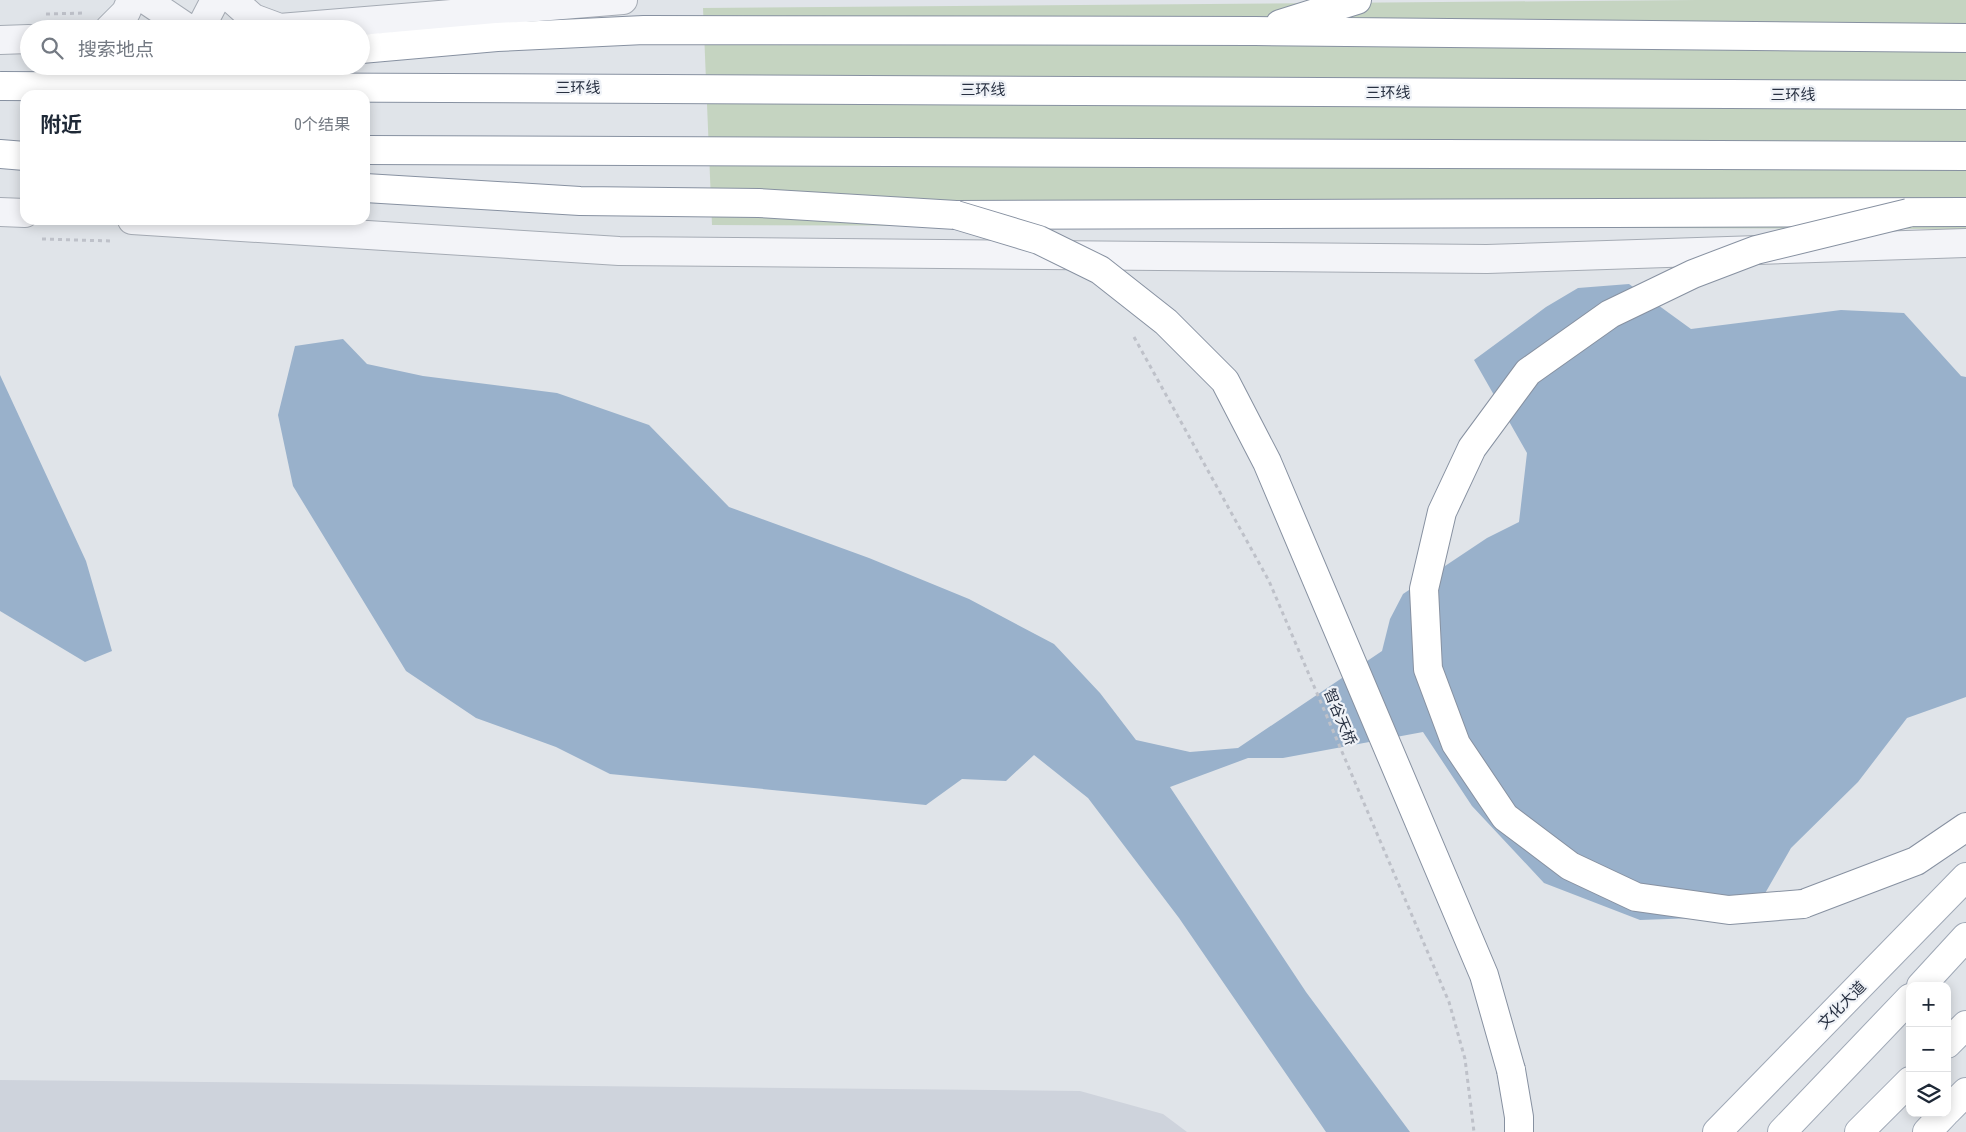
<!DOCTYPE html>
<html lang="zh">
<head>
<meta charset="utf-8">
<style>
  :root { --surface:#fff; --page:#f6f6f7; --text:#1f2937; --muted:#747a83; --line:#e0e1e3 }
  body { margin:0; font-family:"Roboto Condensed","Noto Sans SC",sans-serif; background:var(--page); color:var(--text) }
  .controls { position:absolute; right:15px; bottom:15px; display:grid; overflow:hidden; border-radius:10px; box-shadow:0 2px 12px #0003 }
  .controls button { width:45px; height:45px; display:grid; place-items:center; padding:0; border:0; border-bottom:1px solid var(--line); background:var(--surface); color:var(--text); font:25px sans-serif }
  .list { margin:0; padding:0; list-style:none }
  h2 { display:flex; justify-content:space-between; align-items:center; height:65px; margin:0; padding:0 20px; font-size:21px }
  h2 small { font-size:16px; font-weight:400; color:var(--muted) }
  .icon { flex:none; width:28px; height:28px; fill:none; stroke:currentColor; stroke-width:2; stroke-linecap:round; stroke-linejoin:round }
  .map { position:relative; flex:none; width:1966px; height:1132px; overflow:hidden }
  .search { position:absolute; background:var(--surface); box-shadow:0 2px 12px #0003; left:20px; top:20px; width:350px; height:55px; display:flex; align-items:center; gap:12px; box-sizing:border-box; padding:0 18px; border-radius:28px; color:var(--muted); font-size:19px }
  .panel { position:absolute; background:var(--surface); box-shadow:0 2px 12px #0003; left:20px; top:90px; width:350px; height:135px; border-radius:15px }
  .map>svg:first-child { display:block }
</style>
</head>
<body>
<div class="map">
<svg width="1966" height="1132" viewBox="0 0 1966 1132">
  <rect width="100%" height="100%" fill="#e0e4e9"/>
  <path fill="#ced3dc" d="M 0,1080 L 1080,1091 L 1163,1114 L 1187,1132 L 0,1132 Z"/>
  <path fill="#c5d4c1" d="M 1696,0 L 1966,0 L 1966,229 L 712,225 L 703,8 Z"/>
  <path fill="#99b1cb" d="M 1629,284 L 1691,329 L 1841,310 L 1904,313 L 1961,376 L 1966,377 L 1966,697 L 1907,718 L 1858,782 L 1791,848 L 1752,916 L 1640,920 L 1544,883 L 1472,806 L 1423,732 L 1283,758 L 1248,758 L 1170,787 L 1306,992 L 1410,1132 L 1326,1132 L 1179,918 L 1088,798 L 1034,755 L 1006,781 L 962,779 L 926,805 L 610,774 L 556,747 L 476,718 L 406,671 L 293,486 L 278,415 L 295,346 L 343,339 L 367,364 L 423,376 L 557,393 L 649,425 L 729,507 L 869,558 L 969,599 L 1054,644 L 1100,693 L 1136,740 L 1190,752 L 1238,748 L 1382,651 L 1390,619 L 1403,594 L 1487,538 L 1519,522 L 1527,453 L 1474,360 L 1546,307 L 1578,288 Z
    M 0,375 L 86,561 L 112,651 L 85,662 L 0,611 Z"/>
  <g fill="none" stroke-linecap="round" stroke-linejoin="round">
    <defs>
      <path id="minor" d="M 146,0 L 189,29
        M 233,0 L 253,18 L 280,28
        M 109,29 L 126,12 L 131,0
        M 200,29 L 215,0
        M 267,29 L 623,0
        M 0,40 L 29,39
        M 204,66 L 210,95
        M 0,212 L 25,213
        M 132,220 L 619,251 L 1487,259 L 1966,243"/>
      <path id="major" d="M 1921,986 L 1966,937
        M 1947,1044 L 1966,1025
        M 1947,1111 L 1966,1092
        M 1717,1132 L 1966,877
        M 1782,1132 L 1910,998
        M 1859,1132 L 1910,1081
        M 1927,1132 L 1945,1113"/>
      <path id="highway" d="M 1280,24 L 1357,0
        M 361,49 L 497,37 L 644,30 L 1255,31 L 1966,38
        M 365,150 L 1966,156
        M 0,154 L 25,156
        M 365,188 L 580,201 L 759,203 L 956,215 L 1966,212
        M 1803,904 L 1916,861 L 1966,827
        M 1511,1070 L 1519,1117 L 1519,1132"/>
    </defs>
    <use href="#minor" stroke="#a5abb4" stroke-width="30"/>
    <use href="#major" stroke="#9fa8b6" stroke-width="30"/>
    <use href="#highway" stroke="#8791a1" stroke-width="30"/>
    <path stroke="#bec1c9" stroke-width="3" stroke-dasharray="4 4" stroke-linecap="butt" d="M 46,14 L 85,13
      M 42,239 L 111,241
      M 1134,337 L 1269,581 L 1449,1002 L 1465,1059 L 1474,1132"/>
    <use href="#minor" stroke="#f3f4f8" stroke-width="28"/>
    <use href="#major" stroke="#fff" stroke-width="28"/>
    <use href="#highway" stroke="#fff" stroke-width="28"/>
    <defs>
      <path id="highway-bridge" d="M 110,70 L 159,66
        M 0,86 L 1966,95
        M 956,215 L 1039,240 L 1100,270 L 1166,322 L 1225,381 L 1267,462 L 1484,975 L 1511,1070
        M 1803,904 L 1729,910 L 1636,897 L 1570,866 L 1505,817 L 1456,744 L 1428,669 L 1424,589 L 1442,512 L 1472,448 L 1528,372 L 1610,314 L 1693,274 L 1756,250 L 1908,213"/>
    </defs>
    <use href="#highway-bridge" stroke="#8791a1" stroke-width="30" stroke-linecap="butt"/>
    <use href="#highway-bridge" stroke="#fff" stroke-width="28"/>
  </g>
  <g text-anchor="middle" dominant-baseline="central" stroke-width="4.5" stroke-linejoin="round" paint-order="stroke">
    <g font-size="15" fill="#283142" stroke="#eff2f7">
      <text x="578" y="88">三环线</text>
      <text x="983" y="90">三环线</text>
      <text x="1388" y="93">三环线</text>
      <text x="1793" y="95">三环线</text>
      <text transform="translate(1340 717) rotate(67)">智谷天桥</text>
      <text transform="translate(1842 1005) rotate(-45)">文化大道</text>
    </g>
  </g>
</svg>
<div class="controls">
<button>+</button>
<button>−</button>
<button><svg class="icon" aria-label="layers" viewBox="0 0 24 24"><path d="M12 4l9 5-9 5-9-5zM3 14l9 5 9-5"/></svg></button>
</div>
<div class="search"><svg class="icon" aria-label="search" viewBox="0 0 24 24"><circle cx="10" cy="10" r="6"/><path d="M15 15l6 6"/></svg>搜索地点</div>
<section class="panel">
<h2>附近<small>0个结果</small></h2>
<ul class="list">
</ul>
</section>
</div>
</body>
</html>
